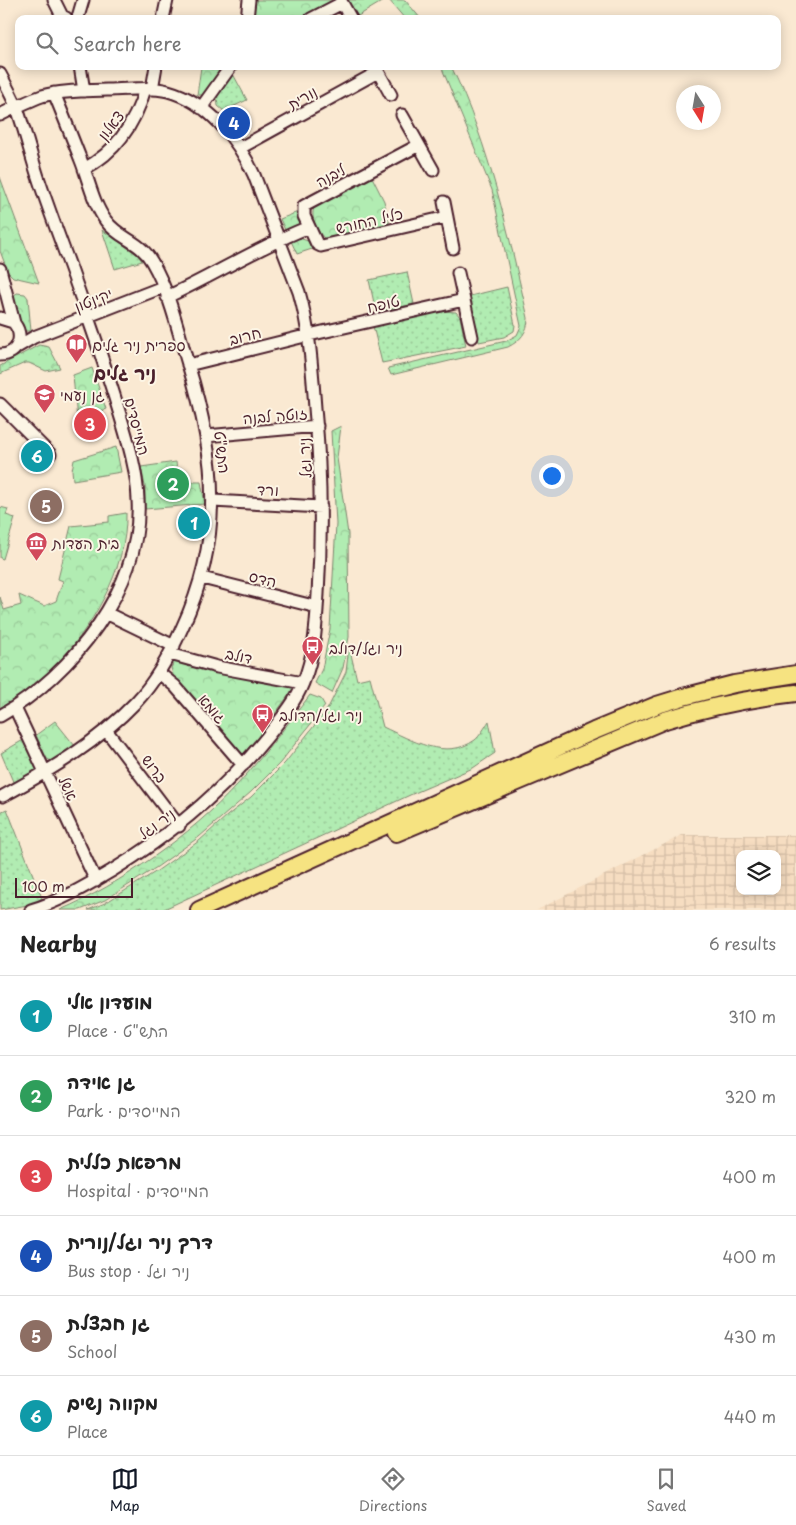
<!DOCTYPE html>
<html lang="en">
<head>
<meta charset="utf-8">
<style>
  :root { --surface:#fff; --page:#f2f2f2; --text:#222; --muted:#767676; --line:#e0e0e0; --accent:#111827 }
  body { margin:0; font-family:"Playpen Sans","Playpen Sans Hebrew",sans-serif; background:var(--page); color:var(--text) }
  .controls { position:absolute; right:15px; bottom:15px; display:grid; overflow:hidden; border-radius:10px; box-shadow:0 2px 12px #0003 }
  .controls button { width:45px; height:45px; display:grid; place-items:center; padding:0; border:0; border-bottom:1px solid var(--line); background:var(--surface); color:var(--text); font:25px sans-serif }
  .compass { position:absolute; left:676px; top:85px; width:45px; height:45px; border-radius:50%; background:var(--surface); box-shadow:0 2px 12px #0003; rotate:169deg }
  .scale { position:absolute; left:15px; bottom:12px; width:118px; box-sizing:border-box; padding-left:5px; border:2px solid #4a1f2b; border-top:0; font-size:14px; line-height:18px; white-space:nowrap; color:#4a1f2b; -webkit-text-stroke:4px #fcf5e5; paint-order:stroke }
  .you { position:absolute; left:551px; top:475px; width:18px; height:18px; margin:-12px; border:4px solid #fff; border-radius:50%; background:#1a73e8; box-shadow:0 0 0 8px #1a73e833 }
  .badge { display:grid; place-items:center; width:32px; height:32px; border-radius:50%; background:var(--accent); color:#fff; font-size:16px; font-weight:700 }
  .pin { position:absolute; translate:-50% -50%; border:2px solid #fff; box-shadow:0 1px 5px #0006 }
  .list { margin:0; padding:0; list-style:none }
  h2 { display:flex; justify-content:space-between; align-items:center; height:65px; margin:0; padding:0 20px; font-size:21px }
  h2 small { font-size:16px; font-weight:400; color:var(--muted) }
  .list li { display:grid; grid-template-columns:32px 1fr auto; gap:15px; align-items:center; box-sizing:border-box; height:80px; padding:0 20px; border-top:1px solid var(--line) }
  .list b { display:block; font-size:19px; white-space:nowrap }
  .list p { margin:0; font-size:16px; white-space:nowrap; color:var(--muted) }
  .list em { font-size:16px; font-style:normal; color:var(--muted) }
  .icon { flex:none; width:28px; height:28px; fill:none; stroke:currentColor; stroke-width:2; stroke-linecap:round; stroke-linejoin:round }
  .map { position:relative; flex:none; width:796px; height:910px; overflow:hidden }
  .search { position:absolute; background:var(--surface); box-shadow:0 2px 12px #0003; left:15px; right:15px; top:15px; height:55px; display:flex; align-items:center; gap:12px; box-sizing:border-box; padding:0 18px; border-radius:10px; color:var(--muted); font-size:19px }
  .sheet { height:545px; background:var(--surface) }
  nav { display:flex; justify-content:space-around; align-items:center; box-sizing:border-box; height:70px; border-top:1px solid var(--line); background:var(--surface); font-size:14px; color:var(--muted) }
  nav a { display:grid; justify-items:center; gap:2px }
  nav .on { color:var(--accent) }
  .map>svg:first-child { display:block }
</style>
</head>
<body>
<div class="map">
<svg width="796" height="910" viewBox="0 0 796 910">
  <defs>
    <pattern id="industrial-grid" width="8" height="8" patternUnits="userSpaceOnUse" patternTransform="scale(1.25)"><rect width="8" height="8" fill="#f6ddc1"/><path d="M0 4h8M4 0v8" fill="none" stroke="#d4bda6"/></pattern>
    <pattern id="grass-dots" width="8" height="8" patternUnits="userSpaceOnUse" patternTransform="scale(1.25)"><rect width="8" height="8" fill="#b1ecb2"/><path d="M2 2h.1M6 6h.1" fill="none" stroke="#9aca99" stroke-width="1.8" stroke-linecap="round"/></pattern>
    <pattern id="forest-crowns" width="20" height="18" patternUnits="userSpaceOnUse" patternTransform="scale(1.25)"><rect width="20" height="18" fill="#b1ecb2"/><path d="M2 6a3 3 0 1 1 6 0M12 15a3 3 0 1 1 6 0" fill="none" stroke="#9aca99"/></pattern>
  </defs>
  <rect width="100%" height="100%" fill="#fae9d2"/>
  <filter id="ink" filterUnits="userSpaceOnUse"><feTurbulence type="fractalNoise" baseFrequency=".02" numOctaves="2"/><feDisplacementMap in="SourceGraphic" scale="10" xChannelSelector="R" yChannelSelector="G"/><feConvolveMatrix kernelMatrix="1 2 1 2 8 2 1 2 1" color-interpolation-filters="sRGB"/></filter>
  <g filter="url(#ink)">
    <path fill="url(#industrial-grid)" fill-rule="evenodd" d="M 682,835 L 796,835 L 796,910 L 537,910 ZM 740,854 L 777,854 L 777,891 L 740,891 Z"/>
    <path fill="url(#grass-dots)" stroke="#7e866e" d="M 233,74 L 247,100 L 224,111 L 218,106 L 217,97 Z
      M 102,230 L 138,255 L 142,261 L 115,269 Z
      M 407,272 L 414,304 L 376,312 L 369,280 Z
      M 507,287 L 515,325 L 514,331 L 504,337 L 479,342 L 470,296 Z
      M 442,311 L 456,312 L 460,317 L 466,346 L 382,363 L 373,326 Z
      M 349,646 L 357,680 L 370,677 L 383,727 C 411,740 446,761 475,740 C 480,736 485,727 489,721 L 495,753 L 473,768 L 410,795 L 162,910 L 142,910 L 141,907 L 134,910 L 88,910 L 105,903 L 157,871 L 199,841 L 228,815 L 251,797 L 285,763 L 328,708 L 346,672 Z
      M 25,739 L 37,768 L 36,773 L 14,784 L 1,753 Z
      M 7,809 L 42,898 L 33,904 L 0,910 L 0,812 Z"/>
    <path fill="url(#forest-crowns)" stroke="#7e866e" d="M 254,0 L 341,0 L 301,19 L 252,19 Z
      M 346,0 L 382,0 L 383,1 L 358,16 Z
      M 389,0 L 405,0 L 421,19 L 405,19 Z
      M 441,66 L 451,66 C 490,146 508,232 528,318 C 528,332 520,341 508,347 L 391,375 L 388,368 L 506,341 L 517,335 L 521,326 L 492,190 Z
      M 201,67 L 221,71 L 204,95 L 197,95 Z
      M 0,177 L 39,283 L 13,277 L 8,272 L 0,251 Z
      M 372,177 L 384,201 L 390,226 L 326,240 C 317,232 308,215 316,204 Z
      M 298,212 L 300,224 L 295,229 L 286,232 L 280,219 Z
      M 299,238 L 308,241 L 312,249 L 297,254 L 291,241 Z
      M 17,293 L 25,294 L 28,298 L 31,331 L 25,331 L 17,315 L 13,296 Z
      M 39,345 L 49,347 L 60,368 L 46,371 L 29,363 L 25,363 L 0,374 L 0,366 Z
      M 92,368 L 106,409 L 77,420 L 73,375 Z
      M 341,426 L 337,458 L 348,534 L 349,637 L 343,668 L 332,693 L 315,683 L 322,669 L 330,629 L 336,524 L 331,431 Z
      M 116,447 L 121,472 L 73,480 L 72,470 L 74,460 Z
      M 176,462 L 178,478 L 185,482 L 201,482 L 205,504 L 145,509 L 145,486 L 141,467 Z
      M 126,513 C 128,569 90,631 52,669 C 36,685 18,697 0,710 L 0,597 L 4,610 L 21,605 L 19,595 L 44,606 L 56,601 L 63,581 L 58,579 L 71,526 L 109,522 L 109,516 Z
      M 178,661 L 291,686 L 294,688 L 244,756 L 174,678 L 171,668 L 174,662 Z
      M 310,695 L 321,699 L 325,706 L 280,763 L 251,792 L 199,837 L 157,867 L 105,900 L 80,910 L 60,910 C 120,885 192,834 236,786 C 263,757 286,726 310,695 Z
      M 55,721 L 75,746 L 54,762 L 47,759 L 36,735 Z"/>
    <path fill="#b1ecb2" stroke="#7e866e" d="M 0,507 L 8,509 L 6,515 L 15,518 L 3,559 L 0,558 Z"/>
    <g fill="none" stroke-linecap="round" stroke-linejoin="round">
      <defs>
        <path id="minor" d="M 54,0 L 62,16 L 66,18
          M 78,17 L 83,0
          M 163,19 L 167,0
          M 247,19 L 249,0
          M 311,19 L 342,3 L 351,19
          M 80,66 L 84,91
          M 375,66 L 391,95
          M 0,74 C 6,85 12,96 17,108 C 25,131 31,156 39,180 C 49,210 60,239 71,269 C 87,315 104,361 118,408 C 127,438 137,469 138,500 C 143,587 72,675 0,716
          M 152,89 L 156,66
          M 201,108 L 231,66
          M 0,115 C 14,108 28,101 42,96 C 63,90 86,91 107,90 C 127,90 150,86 168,91 C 208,102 238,139 254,175 L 299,292 C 310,330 312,369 315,408 C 321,471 322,532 318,594 C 316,625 315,654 303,683 C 295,703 280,720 267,737 C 223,791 172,834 113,870 C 86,886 61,901 31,910
          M 402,115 L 433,170
          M 419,145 L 304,206 L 304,216 L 317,244 L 321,246 L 447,217
          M 240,148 L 378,72
          M 84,169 C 116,152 135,124 145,89
          M 444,202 L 453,248
          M 0,269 L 14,323
          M 458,273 L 472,337
          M 167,297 C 215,275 260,246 309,227
          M 0,318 L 13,322 C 25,335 19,355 0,355
          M 17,347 L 34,337 L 163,287
          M 188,365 L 309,335 L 464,300
          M 0,404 L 50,454
          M 206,436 L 317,426
          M 213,501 L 321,507
          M 202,578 L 317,607
          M 106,613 L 174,646
          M 170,654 L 217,667 L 303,683
          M 159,673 L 175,686 L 243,765
          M 15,708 L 96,881
          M 106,730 L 179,826
          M 3,796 C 51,770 98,742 136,702 C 156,681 170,655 182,628 C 224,538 217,458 188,364 C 178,331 170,293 152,262 C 141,241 119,239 106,221 C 94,205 89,182 82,163 C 73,140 64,117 54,93"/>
        <path id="highway" d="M 396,833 L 665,720 C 707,707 752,698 796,693
          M 199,910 L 594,731 L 657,705 L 683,697 L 734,684 L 796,674"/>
      </defs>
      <use href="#minor" stroke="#4a1f2b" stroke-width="15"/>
      <use href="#highway" stroke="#4a1f2b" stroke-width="20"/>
      <use href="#minor" stroke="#fcf5e5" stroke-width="11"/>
      <use href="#highway" stroke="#f6e381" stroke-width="16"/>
    </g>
  </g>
  <defs>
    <symbol id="library-pin" viewBox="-11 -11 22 30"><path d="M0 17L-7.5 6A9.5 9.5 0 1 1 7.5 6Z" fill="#d1495b" stroke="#fcf5e5"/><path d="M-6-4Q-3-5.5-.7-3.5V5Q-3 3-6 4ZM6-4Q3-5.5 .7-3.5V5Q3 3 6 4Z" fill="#fff"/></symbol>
    <symbol id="school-pin" viewBox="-11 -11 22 30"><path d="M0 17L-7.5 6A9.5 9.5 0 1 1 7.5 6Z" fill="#d1495b" stroke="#fcf5e5"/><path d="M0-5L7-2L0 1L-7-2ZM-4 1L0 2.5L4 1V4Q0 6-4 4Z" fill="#fff"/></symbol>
    <symbol id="museum-pin" viewBox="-11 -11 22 30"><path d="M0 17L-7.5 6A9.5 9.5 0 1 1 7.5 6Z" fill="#d1495b" stroke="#fcf5e5"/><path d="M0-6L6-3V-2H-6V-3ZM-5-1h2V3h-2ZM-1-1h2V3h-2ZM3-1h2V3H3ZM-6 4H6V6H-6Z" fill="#fff"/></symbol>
    <symbol id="bus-pin" viewBox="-11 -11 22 30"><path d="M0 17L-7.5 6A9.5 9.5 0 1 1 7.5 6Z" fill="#d1495b" stroke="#fcf5e5"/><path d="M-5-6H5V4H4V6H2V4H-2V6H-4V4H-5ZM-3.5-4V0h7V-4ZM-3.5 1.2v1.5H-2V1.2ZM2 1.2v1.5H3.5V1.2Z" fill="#fff"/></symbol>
  </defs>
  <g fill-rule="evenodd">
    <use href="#library-pin" x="64" y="332" width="25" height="34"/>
    <use href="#school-pin" x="32" y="382" width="25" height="34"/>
    <use href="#museum-pin" x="24" y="530" width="25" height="34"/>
    <use href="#bus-pin" x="300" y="634" width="25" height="34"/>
    <use href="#bus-pin" x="250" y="702" width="25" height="34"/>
  </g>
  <g text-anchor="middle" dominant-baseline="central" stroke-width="4" stroke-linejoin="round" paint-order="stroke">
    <g font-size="15" fill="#4a1f2b" stroke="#fcf5e5">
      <text transform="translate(302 97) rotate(-29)">נורית</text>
      <text transform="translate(110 125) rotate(-52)">צאלון</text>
      <text transform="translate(330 175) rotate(-28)">ליבנה</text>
      <text transform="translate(369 220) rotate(-13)">כליל החורש</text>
      <text transform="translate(93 299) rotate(-22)">יקינטון</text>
      <text transform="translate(383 303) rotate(-13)">טופח</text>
      <text transform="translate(245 335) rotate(-14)">חרוב</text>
      <text transform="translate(275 415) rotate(-5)">זוטה לבנה</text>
      <text transform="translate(138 426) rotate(75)">המייסדים</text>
      <text transform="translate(223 452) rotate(83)">התש"ט</text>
      <text transform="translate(304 458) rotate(-93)">ניר וגל</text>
      <text transform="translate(268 489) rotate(3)">ורד</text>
      <text transform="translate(263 578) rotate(14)">הדס</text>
      <text transform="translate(239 655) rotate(11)">דולב</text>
      <text transform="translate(213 708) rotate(49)">גומא</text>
      <text transform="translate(155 768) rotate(53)">ברוש</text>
      <text transform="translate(69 788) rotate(65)">אשל</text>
      <text transform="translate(156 823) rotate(-36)">ניר וגל</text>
    </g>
    <g font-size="15" fill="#4a1f2b" stroke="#fcf5e5" text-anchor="start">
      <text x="92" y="344">ספרית ניר גלים</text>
      <text x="60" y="394">גן נעמי</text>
      <text x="52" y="542">בית העדות</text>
      <text x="329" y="647">ניר וגל/דולב</text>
      <text x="279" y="714">ניר וגל/הדולב</text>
    </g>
    <g font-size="18" font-weight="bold" fill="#4a1f2b" stroke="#fcf5e5">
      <text x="125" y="372">ניר גלים</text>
    </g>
  </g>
</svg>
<div class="controls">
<button><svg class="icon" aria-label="layers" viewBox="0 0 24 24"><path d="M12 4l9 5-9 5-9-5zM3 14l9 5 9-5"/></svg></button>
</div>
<svg class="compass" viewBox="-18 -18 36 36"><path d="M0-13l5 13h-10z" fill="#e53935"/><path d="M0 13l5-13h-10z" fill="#767676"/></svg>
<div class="scale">100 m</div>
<div class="you"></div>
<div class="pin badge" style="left:194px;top:523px;background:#0f9aa8">1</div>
<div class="pin badge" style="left:173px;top:484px;background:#2e9e5b">2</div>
<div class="pin badge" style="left:90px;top:424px;background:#e0444e">3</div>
<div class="pin badge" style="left:234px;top:123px;background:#1a4fb4">4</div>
<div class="pin badge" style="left:46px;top:506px;background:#8d6e63">5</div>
<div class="pin badge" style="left:37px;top:456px;background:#0f9aa8">6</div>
<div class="search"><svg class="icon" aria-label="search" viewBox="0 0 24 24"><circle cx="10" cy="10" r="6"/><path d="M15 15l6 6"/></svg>Search here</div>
</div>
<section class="sheet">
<h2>Nearby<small>6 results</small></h2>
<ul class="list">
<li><span class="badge" style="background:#0f9aa8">1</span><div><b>מועדון אלי</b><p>Place · התש&quot;ט</p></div><em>310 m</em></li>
<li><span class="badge" style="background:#2e9e5b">2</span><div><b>גן אידה</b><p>Park · המייסדים</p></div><em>320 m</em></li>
<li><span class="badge" style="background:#e0444e">3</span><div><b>מרפאת כללית</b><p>Hospital · המייסדים</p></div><em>400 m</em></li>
<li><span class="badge" style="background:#1a4fb4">4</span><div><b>דרך ניר וגל/נורית</b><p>Bus stop · ניר וגל</p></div><em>400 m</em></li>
<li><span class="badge" style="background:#8d6e63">5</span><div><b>גן חבצלת</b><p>School</p></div><em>430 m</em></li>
<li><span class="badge" style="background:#0f9aa8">6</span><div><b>מקווה נשים</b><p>Place</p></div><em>440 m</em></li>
</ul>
</section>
<nav>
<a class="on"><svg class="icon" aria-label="map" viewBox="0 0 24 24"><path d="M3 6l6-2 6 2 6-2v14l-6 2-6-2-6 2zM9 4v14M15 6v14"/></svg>Map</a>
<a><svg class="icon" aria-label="directions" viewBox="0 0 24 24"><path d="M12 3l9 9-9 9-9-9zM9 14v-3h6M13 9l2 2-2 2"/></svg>Directions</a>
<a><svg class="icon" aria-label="saved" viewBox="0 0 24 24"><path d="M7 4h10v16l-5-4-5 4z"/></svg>Saved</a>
</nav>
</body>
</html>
